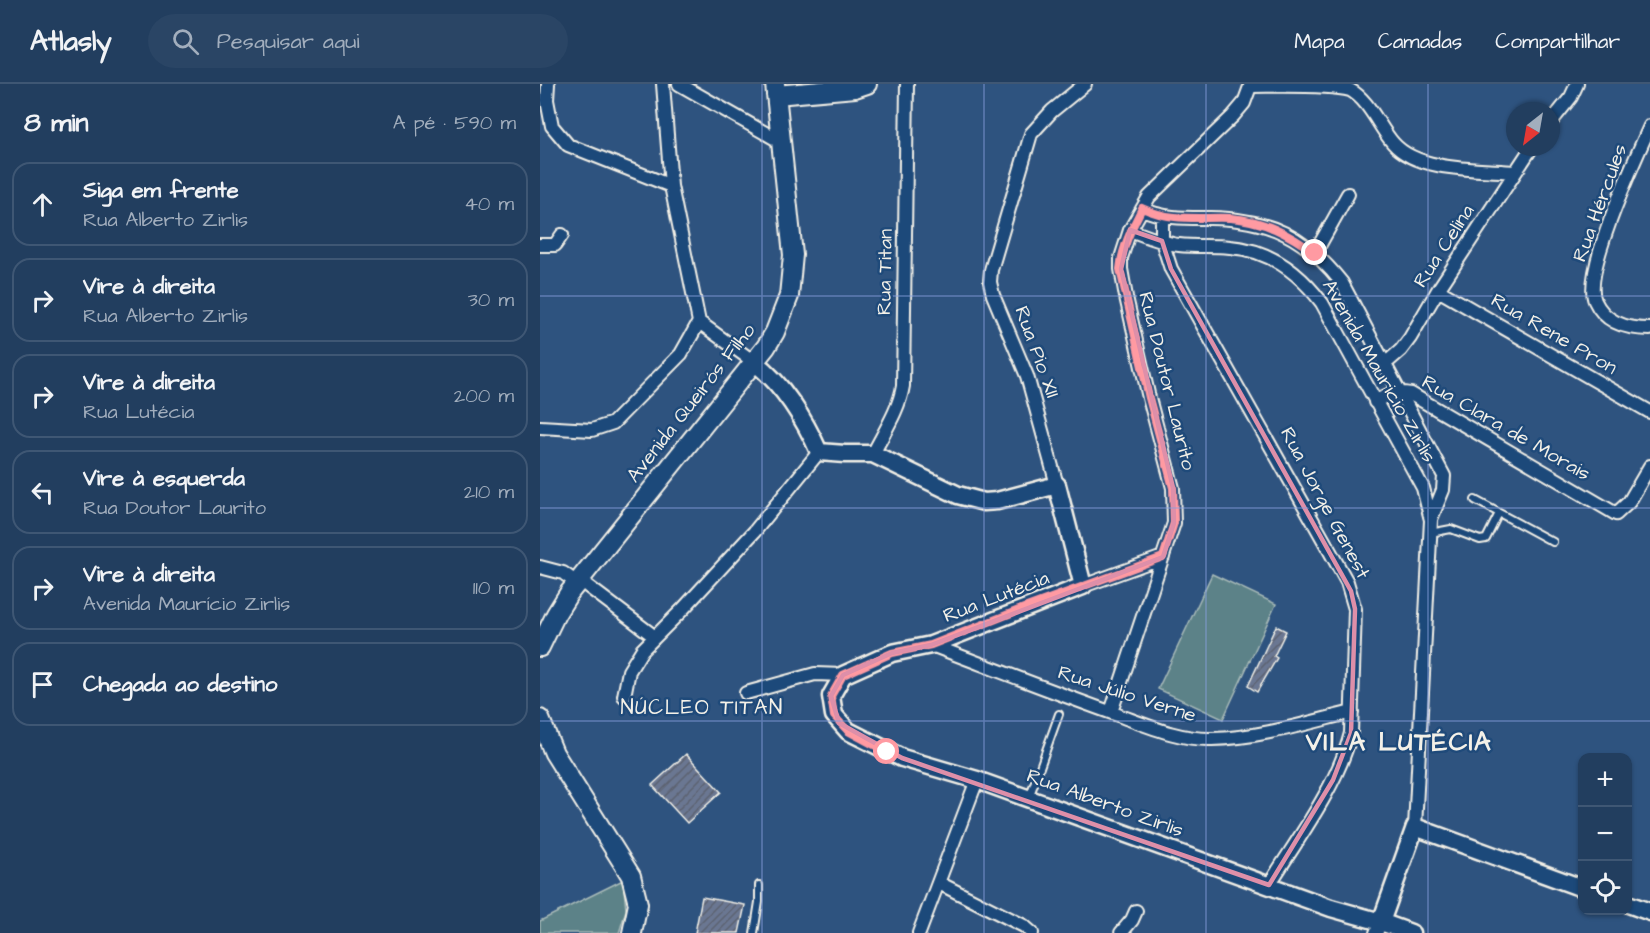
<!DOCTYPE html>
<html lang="pt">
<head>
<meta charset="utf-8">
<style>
  :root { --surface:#223e5f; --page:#2a4565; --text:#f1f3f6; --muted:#a2aebd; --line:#3f5774 }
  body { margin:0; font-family:"Architects Daughter",sans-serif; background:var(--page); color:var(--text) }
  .controls { position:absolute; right:18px; bottom:18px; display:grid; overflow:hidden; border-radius:12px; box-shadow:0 2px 4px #0004 }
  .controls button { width:54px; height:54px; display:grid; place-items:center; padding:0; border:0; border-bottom:2px solid var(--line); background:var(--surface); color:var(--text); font:30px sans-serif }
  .compass { position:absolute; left:966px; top:18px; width:54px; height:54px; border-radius:50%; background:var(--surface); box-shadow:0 2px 4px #0004; rotate:211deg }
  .stop { position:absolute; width:18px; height:18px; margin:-14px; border:4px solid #ff9aa2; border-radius:50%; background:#fff }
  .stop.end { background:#ff9aa2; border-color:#fff; box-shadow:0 2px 6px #0008 }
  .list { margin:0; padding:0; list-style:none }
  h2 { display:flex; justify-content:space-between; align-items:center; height:78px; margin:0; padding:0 24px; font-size:26px }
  h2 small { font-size:20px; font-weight:400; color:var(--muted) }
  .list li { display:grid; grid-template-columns:39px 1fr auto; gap:18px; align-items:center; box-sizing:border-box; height:84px; margin:0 12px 12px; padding:0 12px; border:2px solid var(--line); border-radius:18px }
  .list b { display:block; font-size:22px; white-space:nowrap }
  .list p { margin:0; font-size:20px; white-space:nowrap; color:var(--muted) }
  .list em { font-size:20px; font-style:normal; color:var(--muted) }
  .icon { flex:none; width:33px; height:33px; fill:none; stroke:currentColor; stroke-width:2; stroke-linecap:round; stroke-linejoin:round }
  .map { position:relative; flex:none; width:1110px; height:849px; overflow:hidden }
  header { display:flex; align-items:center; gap:36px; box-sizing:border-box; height:84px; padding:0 30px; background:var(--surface); border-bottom:2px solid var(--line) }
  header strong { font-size:28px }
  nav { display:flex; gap:33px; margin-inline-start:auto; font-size:21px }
  .search { width:420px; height:54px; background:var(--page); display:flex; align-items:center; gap:15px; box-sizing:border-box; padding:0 21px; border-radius:33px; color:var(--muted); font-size:22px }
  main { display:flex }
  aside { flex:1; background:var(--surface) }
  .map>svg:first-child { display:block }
</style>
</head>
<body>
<header>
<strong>Atlasly</strong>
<div class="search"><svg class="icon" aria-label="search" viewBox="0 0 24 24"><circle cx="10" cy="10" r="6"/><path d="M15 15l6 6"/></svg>Pesquisar aqui</div>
<nav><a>Mapa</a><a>Camadas</a><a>Compartilhar</a></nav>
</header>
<main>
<aside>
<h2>8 min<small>A pé · 590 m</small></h2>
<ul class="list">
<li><svg class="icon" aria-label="ahead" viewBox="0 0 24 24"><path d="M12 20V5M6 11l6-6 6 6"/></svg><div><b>Siga em frente</b><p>Rua Alberto Zirlis</p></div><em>40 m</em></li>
<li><svg class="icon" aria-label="right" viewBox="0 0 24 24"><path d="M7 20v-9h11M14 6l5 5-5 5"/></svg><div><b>Vire à direita</b><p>Rua Alberto Zirlis</p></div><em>30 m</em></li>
<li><svg class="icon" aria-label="right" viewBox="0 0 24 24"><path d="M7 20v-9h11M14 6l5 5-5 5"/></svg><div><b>Vire à direita</b><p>Rua Lutécia</p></div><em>200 m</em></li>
<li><svg class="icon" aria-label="left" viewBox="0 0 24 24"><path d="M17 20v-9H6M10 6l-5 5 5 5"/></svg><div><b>Vire à esquerda</b><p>Rua Doutor Laurito</p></div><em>210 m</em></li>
<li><svg class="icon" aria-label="right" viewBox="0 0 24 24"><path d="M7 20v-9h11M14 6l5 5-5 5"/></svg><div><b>Vire à direita</b><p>Avenida Maurício Zirlis</p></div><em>110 m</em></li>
<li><svg class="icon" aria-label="arrive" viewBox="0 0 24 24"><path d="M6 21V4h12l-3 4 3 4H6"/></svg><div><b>Chegada ao destino</b></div></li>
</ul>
</aside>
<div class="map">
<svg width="1110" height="849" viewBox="0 0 1110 849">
  <defs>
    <pattern id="building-hatch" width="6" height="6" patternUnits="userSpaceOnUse" patternTransform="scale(1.5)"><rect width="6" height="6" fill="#6b7792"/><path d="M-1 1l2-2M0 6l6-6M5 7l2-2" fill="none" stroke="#5c6270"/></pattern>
  </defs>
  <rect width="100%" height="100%" fill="#2e537f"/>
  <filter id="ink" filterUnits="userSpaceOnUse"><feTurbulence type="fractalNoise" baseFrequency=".0167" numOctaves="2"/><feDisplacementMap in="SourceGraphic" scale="12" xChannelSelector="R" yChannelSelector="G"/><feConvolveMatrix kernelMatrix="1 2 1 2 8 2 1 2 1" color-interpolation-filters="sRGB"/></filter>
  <g filter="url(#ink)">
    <path fill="#5c8288" stroke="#a8bab8" stroke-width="1.5" d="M 672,490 L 736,520 L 683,635 L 618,605 Z
      M 83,796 L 86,826 L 79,849 L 0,849 L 0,837 Z"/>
    <path fill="url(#building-hatch)" stroke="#f4f1e8" stroke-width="1.5" d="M 736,542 L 746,547 L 734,572 L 737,574 L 717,608 L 708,602 Z
      M 146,670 L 181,708 L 147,739 L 112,701 Z
      M 162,813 L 205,821 L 199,849 L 155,849 Z"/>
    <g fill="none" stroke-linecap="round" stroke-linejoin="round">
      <defs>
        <path id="service" d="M 935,416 L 1013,458
          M 890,449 L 911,445 L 940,456 L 946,455 L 959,429
          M 489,714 L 519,630
          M 214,849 L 219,818 L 219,801"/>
        <path id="minor" d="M 8,0 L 7,16 L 12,42 L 28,61 L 131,102
          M 123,0 L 131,102 L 159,238 L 214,278
          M 139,0 L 241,58
          M 710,2 C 737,2 787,0 810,6 C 829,16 839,43 853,59 C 878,88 939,85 975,88
          M 1011,38 L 1031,13 L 1037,0
          M 1110,42 C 1096,73 1042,189 1055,217 C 1065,239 1088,245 1110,245
          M 602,125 C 625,135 646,134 670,134 C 729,135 765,152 802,199 L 904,392 L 903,406 L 891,435
          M 622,133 L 622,157 L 631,185 L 787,462 L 807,498 L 815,525 L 811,649 C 797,703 758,754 729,801
          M 590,146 C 606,152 622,159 639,161 C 656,163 673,161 690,163 C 730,166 759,188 782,219 L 883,404 L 891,436 L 875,743
          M 0,161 L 15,161 L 22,151
          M 775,169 L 808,110
          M 898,206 L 1110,328
          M 845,280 L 861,266 L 870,254 L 898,206 L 992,63
          M 835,318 C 848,310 856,307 871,310 L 1076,430 L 1089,418 L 1110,382
          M 0,343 L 52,346 L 73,339 L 141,270 L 159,238
          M 333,370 C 344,348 359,326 363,302 L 367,0
          M 517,401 L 487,292 L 453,211 L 450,198 L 451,186 L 491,50 L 512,27 L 545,0
          M 0,483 L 23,489 L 37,499 L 46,501 L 115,553
          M 543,502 L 623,473
          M 391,561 C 452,584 513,608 575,630 C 606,641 639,656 672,655 C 719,654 767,639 812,628
          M 206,609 L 275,590 L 303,591
          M 84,612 L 89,587 L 102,566 L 142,526 L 214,448 L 279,368
          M 571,628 L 634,439 L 633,404 L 609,314 L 586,213 L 581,185 L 581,174 L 590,146 L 609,113 L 693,32 L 704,19 L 711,0
          M 399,799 L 484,842 L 492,849
          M 379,849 L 437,696
          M 581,849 L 592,836 L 596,827
          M 836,849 L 841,838"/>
        <path id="tertiary" d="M 214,278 C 242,299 265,336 279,368 L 305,370 L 333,370 L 418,411 L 444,418 L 457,417 L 517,401 L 543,502 L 391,561 L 352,569 L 303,591 L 291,612 L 294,631 L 308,647 L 362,674 L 437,696 L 791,824 L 841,838 L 871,849
          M 1088,820 L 1110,828
          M 841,838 L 875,743 L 1042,804"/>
        <path id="secondary" d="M 236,11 L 315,4 L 327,0
          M 0,563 L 16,530 L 29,509 L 226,263 L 235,248 L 249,212 L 253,171 L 235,0
          M 0,635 L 14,669 L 91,792 L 98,820 L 92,849"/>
      </defs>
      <use href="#service" stroke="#f4f1e8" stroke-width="10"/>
      <use href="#minor" stroke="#f4f1e8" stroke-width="16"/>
      <use href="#tertiary" stroke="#f4f1e8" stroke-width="21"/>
      <use href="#secondary" stroke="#f4f1e8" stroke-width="22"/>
      <use href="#service" stroke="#1f4a7a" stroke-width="6"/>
      <use href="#minor" stroke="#1f4a7a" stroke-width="12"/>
      <use href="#tertiary" stroke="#1f4a7a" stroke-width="16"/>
      <use href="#secondary" stroke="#1f4a7a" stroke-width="18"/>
    </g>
  </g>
  <g fill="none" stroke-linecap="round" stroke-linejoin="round" filter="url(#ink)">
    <path stroke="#ff9aa2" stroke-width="8" d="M 347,668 L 308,647 L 294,632 L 291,612 L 303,591 L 352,569 L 391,561 L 484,524 L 623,473 L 634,439 L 633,404 L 609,314 L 580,185 C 582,163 592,144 602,124 C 632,138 658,133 690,134 C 723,136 749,150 775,169"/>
  </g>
  <path fill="none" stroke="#de8fa9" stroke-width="4.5" stroke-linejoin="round" d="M 590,146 L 622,157 L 631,185 L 811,507 L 815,525 L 811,649 L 793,696 L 729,801 L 362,674 L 299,639 L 291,612 L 303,591 L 352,569 L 391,561 L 623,473 L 634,439 L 633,404 L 581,185 Z"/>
  <path fill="none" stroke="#88a0e0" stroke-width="1.5" stroke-opacity="0.55" d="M 222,0 L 222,849M 444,0 L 444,849M 666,0 L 666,849M 888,0 L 888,849M 0,212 L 1110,212M 0,424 L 1110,424M 0,637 L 1110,637"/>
  <g text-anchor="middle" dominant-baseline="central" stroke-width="5" stroke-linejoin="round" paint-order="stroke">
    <g font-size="20" fill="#f4f1e8" stroke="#1f4a7a">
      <text transform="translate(1060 119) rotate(-70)">Rua Hércules</text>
      <text transform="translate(904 162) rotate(-57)">Rua Celina</text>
      <text transform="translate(345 188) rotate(-89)">Rua Titan</text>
      <text transform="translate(1014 250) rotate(30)">Rua Rene Pron</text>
      <text transform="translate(497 268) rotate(70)">Rua Pio XII</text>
      <text transform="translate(839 287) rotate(60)">Avenida Mauricio Zirlis</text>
      <text transform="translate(627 297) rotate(76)">Rua Doutor Laurito</text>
      <text transform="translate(151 319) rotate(-52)">Avenida Queirós Filho</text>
      <text transform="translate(966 344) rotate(30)">Rua Clara de Morais</text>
      <text transform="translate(785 419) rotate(62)">Rua Jorge Genest</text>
      <text transform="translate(456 513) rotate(-21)">Rua Lutécia</text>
      <text transform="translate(587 610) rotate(18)">Rua Júlio Verne</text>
      <text transform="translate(565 719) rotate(20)">Rua Alberto Zirlis</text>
    </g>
    <g font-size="21" letter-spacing="1.5" fill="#f4f1e8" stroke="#1f4a7a">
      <text x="162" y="623">NÚCLEO TITAN</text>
    </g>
    <g font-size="26" font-weight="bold" letter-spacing="1.5" fill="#f4f1e8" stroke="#1f4a7a">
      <text x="859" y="658">VILA LUTÉCIA</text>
    </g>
  </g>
</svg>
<div class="controls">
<button>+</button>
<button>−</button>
<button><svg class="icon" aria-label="locate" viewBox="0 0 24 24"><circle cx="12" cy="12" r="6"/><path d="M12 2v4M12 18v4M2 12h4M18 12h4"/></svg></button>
</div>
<svg class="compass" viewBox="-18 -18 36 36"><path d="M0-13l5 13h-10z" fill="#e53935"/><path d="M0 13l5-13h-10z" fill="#a2aebd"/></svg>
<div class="stop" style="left:347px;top:668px"></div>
<div class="stop end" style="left:775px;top:169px"></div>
</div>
</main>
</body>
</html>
